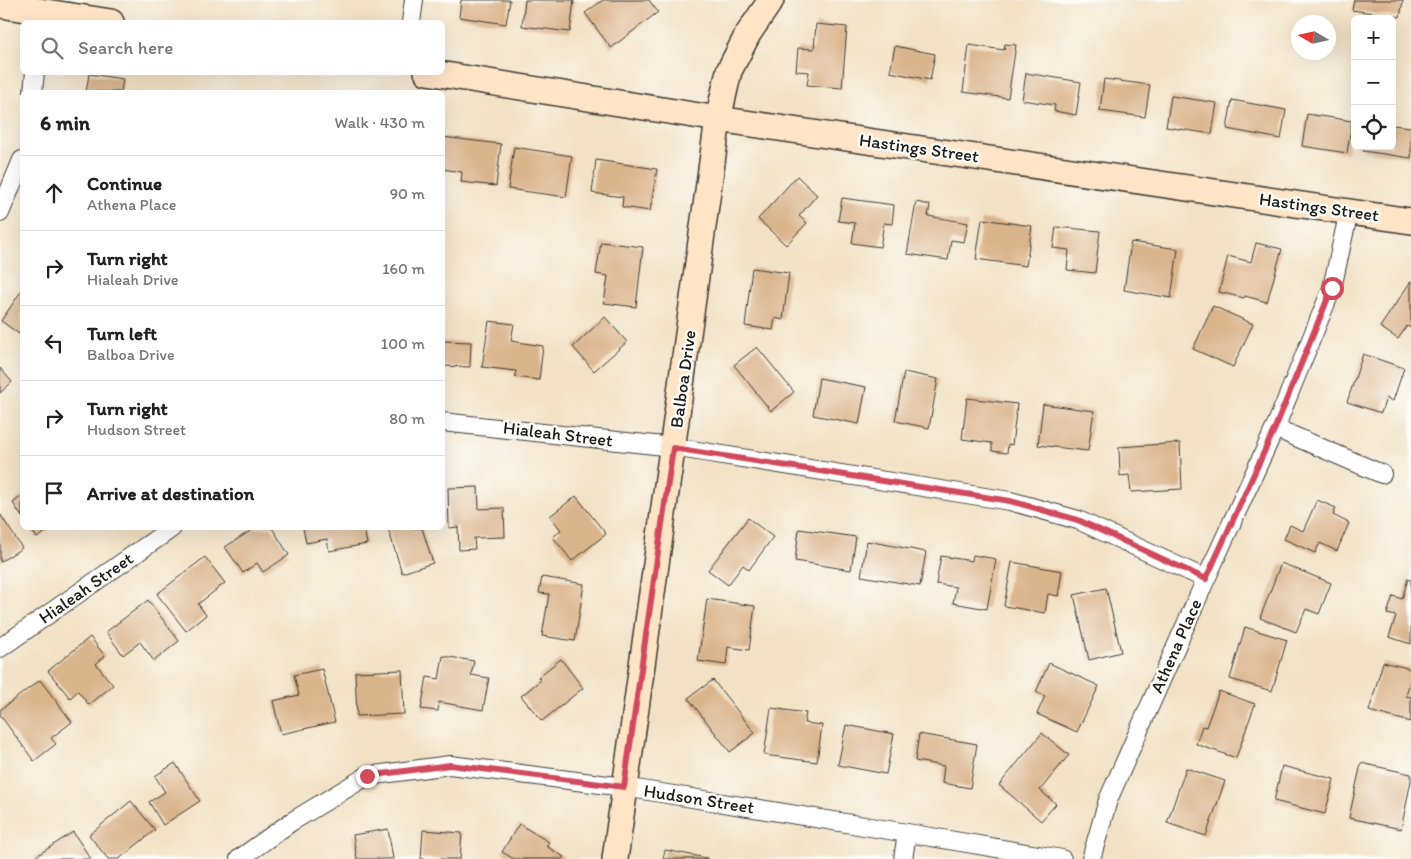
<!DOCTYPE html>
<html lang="en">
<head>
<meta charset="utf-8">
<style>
  :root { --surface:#fff; --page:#f6f6f6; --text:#222; --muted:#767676; --line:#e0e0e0 }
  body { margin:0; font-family:Itim,sans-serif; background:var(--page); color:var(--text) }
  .controls { position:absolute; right:15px; top:15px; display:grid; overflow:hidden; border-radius:8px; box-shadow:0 5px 20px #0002 }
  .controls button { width:45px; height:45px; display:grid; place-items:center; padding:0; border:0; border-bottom:1px solid var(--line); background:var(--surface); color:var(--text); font:25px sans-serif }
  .compass { position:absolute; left:1291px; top:15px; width:45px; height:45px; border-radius:50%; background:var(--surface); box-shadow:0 5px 20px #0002; rotate:279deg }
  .stop { position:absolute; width:15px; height:15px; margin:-11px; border:4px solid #d1495b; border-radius:50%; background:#fff }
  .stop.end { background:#d1495b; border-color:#fff; box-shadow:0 1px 5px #0008 }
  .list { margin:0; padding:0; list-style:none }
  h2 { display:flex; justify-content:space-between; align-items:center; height:65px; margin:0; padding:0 20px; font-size:21px }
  h2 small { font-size:16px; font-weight:400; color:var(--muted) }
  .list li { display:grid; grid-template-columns:32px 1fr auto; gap:15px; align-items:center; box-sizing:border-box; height:75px; padding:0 20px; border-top:1px solid var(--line) }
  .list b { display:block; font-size:19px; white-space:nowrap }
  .list p { margin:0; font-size:16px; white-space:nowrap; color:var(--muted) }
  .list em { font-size:16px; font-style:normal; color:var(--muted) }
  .icon { flex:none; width:28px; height:28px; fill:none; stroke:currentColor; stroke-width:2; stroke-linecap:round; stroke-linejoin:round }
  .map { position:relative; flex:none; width:1411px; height:859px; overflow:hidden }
  .search { position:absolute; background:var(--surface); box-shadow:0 5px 20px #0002; left:20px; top:20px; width:425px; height:55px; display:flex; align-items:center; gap:12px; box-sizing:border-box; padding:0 18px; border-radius:8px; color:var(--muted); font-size:19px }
  .panel { position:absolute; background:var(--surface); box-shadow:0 5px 20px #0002; left:20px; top:90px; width:425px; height:440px; border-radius:8px }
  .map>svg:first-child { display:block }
</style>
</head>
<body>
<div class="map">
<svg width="1411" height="859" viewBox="0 0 1411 859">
  <rect width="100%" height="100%" fill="#fdfcf7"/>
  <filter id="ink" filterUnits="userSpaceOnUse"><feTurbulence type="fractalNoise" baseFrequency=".02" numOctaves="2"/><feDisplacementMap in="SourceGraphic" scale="10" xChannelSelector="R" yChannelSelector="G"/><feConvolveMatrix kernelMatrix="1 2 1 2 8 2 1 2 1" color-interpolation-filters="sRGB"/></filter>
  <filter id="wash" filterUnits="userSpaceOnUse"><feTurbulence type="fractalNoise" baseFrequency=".0096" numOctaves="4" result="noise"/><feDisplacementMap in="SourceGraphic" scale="20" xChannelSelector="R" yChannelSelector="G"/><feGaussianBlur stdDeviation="1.12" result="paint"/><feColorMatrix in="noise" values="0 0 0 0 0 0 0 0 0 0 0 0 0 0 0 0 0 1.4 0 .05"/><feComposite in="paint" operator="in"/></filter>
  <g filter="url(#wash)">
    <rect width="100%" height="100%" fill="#f2e1c5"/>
    <g id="blocks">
      <path fill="#dab48b" d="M 461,0 L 510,0 L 506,24 L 459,17 Z
        M 525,0 L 574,0 L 570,32 L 522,26 Z
        M 603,0 L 649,0 L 658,12 L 611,48 L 585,13 Z
        M 1354,0 L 1403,0 L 1400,17 L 1352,10 Z
        M 816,24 L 847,27 L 842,88 L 807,85 L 809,72 L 796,71 L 798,48 L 814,49 Z
        M 1005,44 L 1016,45 L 1008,98 L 963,92 L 969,45 L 1004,50 Z
        M 895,46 L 935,54 L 930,80 L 890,72 Z
        M 1026,73 L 1081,82 L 1076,115 L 1054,111 L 1055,105 L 1022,100 Z
        M 89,74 L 123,79 L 121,92 L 86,92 Z
        M 1104,79 L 1150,85 L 1145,117 L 1100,111 Z
        M 1171,96 L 1217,103 L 1212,134 L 1166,127 Z
        M 1232,100 L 1286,110 L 1281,139 L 1227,129 Z
        M 1307,114 L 1352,121 L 1347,153 L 1302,146 Z
        M 1392,125 L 1411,127 L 1411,158 L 1363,151 L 1364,146 L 1392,146 Z
        M 442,137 L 501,144 L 496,186 L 461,182 L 462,172 L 442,169 Z
        M 514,147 L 572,156 L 566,197 L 508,189 Z
        M 596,160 L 657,169 L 650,211 L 622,207 L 623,197 L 592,193 Z
        M 797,176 L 817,195 L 799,216 L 807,223 L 786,245 L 758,219 Z
        M 842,198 L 894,205 L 892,224 L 884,223 L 880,247 L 852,243 L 855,223 L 838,221 Z
        M 916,202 L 930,205 L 928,216 L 968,223 L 964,242 L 951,240 L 948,260 L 907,254 Z
        M 982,219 L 1032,226 L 1026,266 L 976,259 Z
        M 1056,227 L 1100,231 L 1095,273 L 1067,270 L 1069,250 L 1053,248 Z
        M 601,242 L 643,247 L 636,307 L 604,303 L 608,276 L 596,274 Z
        M 1131,242 L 1178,249 L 1171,298 L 1124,290 Z
        M 1256,243 L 1282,249 L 1267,302 L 1245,296 L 1244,298 L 1219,292 L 1228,256 L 1251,262 Z
        M 752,268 L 789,273 L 783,320 L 775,318 L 773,330 L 745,326 Z
        M 1411,281 L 1411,328 L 1407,326 L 1398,339 L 1380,327 Z
        M 22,290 L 22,336 L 1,321 Z
        M 1213,306 L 1253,324 L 1233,367 L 1193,349 Z
        M 605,317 L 627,342 L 594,371 L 573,347 Z
        M 489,321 L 514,324 L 511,341 L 543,346 L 539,380 L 515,377 L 516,371 L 482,367 Z
        M 442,341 L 471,342 L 470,367 L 442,366 Z
        M 757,347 L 794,392 L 771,411 L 734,365 Z
        M 1363,354 L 1404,368 L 1393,401 L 1386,398 L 1381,413 L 1347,402 Z
        M 0,368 L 12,382 L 0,393 Z
        M 904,372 L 938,379 L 929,428 L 895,421 Z
        M 819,378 L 866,387 L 859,424 L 813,415 Z
        M 967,398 L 1017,404 L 1012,445 L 1008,444 L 1007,453 L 992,451 L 992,443 L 962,439 Z
        M 1043,404 L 1094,411 L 1088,451 L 1038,445 Z
        M 1180,443 L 1182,489 L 1131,492 L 1129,475 L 1120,476 L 1119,447 Z
        M 478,487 L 479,509 L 504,508 L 505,537 L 474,538 L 475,549 L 459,550 L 458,527 L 449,528 L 448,488 Z
        M 22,496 L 22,517 L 13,503 Z
        M 576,496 L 606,534 L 572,561 L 553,537 L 561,530 L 550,516 Z
        M 1317,500 L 1336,508 L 1333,515 L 1349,523 L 1337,551 L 1320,543 L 1315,553 L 1284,539 L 1290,525 L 1303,531 Z
        M 0,514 L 22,548 L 0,562 Z
        M 748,518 L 773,537 L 749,570 L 743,565 L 728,585 L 708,570 Z
        M 30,528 L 51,528 L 37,538 Z
        M 255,528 L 272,528 L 289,555 L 263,572 L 257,563 L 243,573 L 225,547 Z
        M 303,528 L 364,528 L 367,544 L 329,551 L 327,539 L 306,543 Z
        M 388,528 L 422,528 L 433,563 L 402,573 Z
        M 799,529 L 856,537 L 851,570 L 795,561 Z
        M 867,541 L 926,552 L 920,586 L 861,576 Z
        M 973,555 L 996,559 L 987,609 L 953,603 L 956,587 L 936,584 L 941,556 L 972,561 Z
        M 205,557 L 225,583 L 198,604 L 206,615 L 186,631 L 157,594 Z
        M 1012,562 L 1062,571 L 1058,596 L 1048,594 L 1045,613 L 1004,606 Z
        M 1281,563 L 1331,583 L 1319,614 L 1306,609 L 1296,632 L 1260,618 Z
        M 542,577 L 584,584 L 575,641 L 542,636 L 549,594 L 539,593 Z
        M 1408,579 L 1411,580 L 1411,644 L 1389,637 L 1396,616 L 1387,614 L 1393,596 L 1402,599 Z
        M 1106,588 L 1121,652 L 1089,660 L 1074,595 Z
        M 707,599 L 755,606 L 749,650 L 728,647 L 726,665 L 698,661 Z
        M 148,600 L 179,641 L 154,661 L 140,642 L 123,655 L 106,632 Z
        M 1245,627 L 1287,640 L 1272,691 L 1230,679 Z
        M 90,637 L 105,656 L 96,664 L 113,685 L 89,705 L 78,691 L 70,698 L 48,671 Z
        M 443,656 L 474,661 L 471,675 L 489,678 L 483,710 L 439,702 L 438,711 L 421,709 L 427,677 L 439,679 Z
        M 561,659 L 583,688 L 542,721 L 521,696 L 541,680 L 538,677 Z
        M 1383,662 L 1411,669 L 1411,678 L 1406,696 L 1411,697 L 1411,722 L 1369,711 Z
        M 1049,663 L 1099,686 L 1077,732 L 1037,714 L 1045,696 L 1036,692 Z
        M 322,669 L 335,722 L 281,734 L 273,701 L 299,695 L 294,675 Z
        M 402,670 L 404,714 L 357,716 L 355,672 Z
        M 40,680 L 72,722 L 51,738 L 56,744 L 34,761 L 0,715 L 0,710 Z
        M 713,680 L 755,733 L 730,752 L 688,698 Z
        M 1219,691 L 1255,704 L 1236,758 L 1196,744 L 1202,726 L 1206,727 Z
        M 771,708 L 806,713 L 804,723 L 822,725 L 817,762 L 764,755 Z
        M 846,725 L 894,734 L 886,774 L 838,765 Z
        M 1042,733 L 1069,755 L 1040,790 L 1056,804 L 1041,821 L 999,785 Z
        M 919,734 L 977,744 L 970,788 L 942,783 L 944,766 L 915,761 Z
        M 175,763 L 200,801 L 163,825 L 149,802 L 165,792 L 155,776 Z
        M 1361,763 L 1411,774 L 1411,781 L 1401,829 L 1349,818 Z
        M 1282,766 L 1334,779 L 1325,814 L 1274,801 Z
        M 1186,768 L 1225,781 L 1206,836 L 1167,823 Z
        M 131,801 L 155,830 L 119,859 L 108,859 L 89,835 Z
        M 519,824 L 549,842 L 546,846 L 564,857 L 562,859 L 514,859 L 502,852 Z
        M 388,829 L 393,859 L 357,859 L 353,835 Z
        M 423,830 L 462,833 L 460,859 L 421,859 Z
        M 73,832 L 91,859 L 32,859 Z
        M 665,850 L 707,858 L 707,859 L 663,859 Z"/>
    </g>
  </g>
  <g filter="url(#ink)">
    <use href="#blocks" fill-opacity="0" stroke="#3c3a35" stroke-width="1"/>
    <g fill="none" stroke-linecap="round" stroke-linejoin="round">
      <defs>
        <path id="street" d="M 411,22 L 414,0
          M 33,92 L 35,72
          M 0,213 L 22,160
          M 442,422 L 673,447 L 1010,501 L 1078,520 L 1206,579
          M 1275,428 L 1382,474
          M 0,648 L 172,528
          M 239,859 L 291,822 L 367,776 L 450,765 L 624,787 L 907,833 L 1062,859
          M 903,859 L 907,833
          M 1091,859 L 1108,800 L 1206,579 L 1275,428 L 1332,288 L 1349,211"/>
        <path id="secondary" d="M 0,5 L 111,22
          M 427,72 L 718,119 L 1411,221
          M 615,859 L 718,119 L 729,71 L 748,34 L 771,0"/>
      </defs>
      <use href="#street" stroke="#3c3a35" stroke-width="20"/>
      <use href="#secondary" stroke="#3c3a35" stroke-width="28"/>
      <use href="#street" stroke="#fff" stroke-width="18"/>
      <use href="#secondary" stroke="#ffe4c6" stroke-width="25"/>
    </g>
  </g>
  <g fill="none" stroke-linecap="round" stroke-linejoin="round" filter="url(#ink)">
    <path stroke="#d1495b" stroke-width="6" d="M 367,776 L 450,765 L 624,787 L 673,448 L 1010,501 L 1078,520 L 1206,579 L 1275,428 L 1332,288"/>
  </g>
  <g text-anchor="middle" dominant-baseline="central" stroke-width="5" stroke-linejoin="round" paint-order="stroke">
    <g font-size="18" fill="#1c1c1c" stroke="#fdfcf7">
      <text transform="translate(919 148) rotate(8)">Hastings Street</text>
      <text transform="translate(1319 207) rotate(8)">Hastings Street</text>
      <text transform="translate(683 379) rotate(-82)">Balboa Drive</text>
      <text transform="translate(558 434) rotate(7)">Hialeah Street</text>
      <text transform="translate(86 588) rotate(-35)">Hialeah Street</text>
      <text transform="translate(1176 646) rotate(-66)">Athena Place</text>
      <text transform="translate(699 799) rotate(9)">Hudson Street</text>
    </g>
  </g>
</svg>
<div class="controls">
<button>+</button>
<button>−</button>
<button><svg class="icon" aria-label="locate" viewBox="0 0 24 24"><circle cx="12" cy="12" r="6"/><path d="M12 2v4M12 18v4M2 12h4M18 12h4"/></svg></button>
</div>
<svg class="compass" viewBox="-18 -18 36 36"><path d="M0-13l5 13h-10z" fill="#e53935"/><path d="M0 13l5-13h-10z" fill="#767676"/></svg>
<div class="stop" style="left:1332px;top:288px"></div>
<div class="stop end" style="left:367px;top:776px"></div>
<div class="search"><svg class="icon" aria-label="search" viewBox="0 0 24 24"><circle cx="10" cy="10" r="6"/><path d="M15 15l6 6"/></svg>Search here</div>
<section class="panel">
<h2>6 min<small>Walk · 430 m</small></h2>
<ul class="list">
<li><svg class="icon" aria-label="ahead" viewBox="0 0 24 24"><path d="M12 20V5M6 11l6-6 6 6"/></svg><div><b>Continue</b><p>Athena Place</p></div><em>90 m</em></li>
<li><svg class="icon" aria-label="right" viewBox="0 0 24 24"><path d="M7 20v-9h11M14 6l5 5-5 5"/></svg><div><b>Turn right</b><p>Hialeah Drive</p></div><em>160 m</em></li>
<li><svg class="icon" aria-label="left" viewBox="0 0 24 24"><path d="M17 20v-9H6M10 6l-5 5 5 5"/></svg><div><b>Turn left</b><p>Balboa Drive</p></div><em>100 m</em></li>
<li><svg class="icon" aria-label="right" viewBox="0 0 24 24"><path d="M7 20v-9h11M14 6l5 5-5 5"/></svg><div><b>Turn right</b><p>Hudson Street</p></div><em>80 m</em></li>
<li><svg class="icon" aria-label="arrive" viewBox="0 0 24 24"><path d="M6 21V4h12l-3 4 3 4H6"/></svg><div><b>Arrive at destination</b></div></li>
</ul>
</section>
</div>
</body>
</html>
